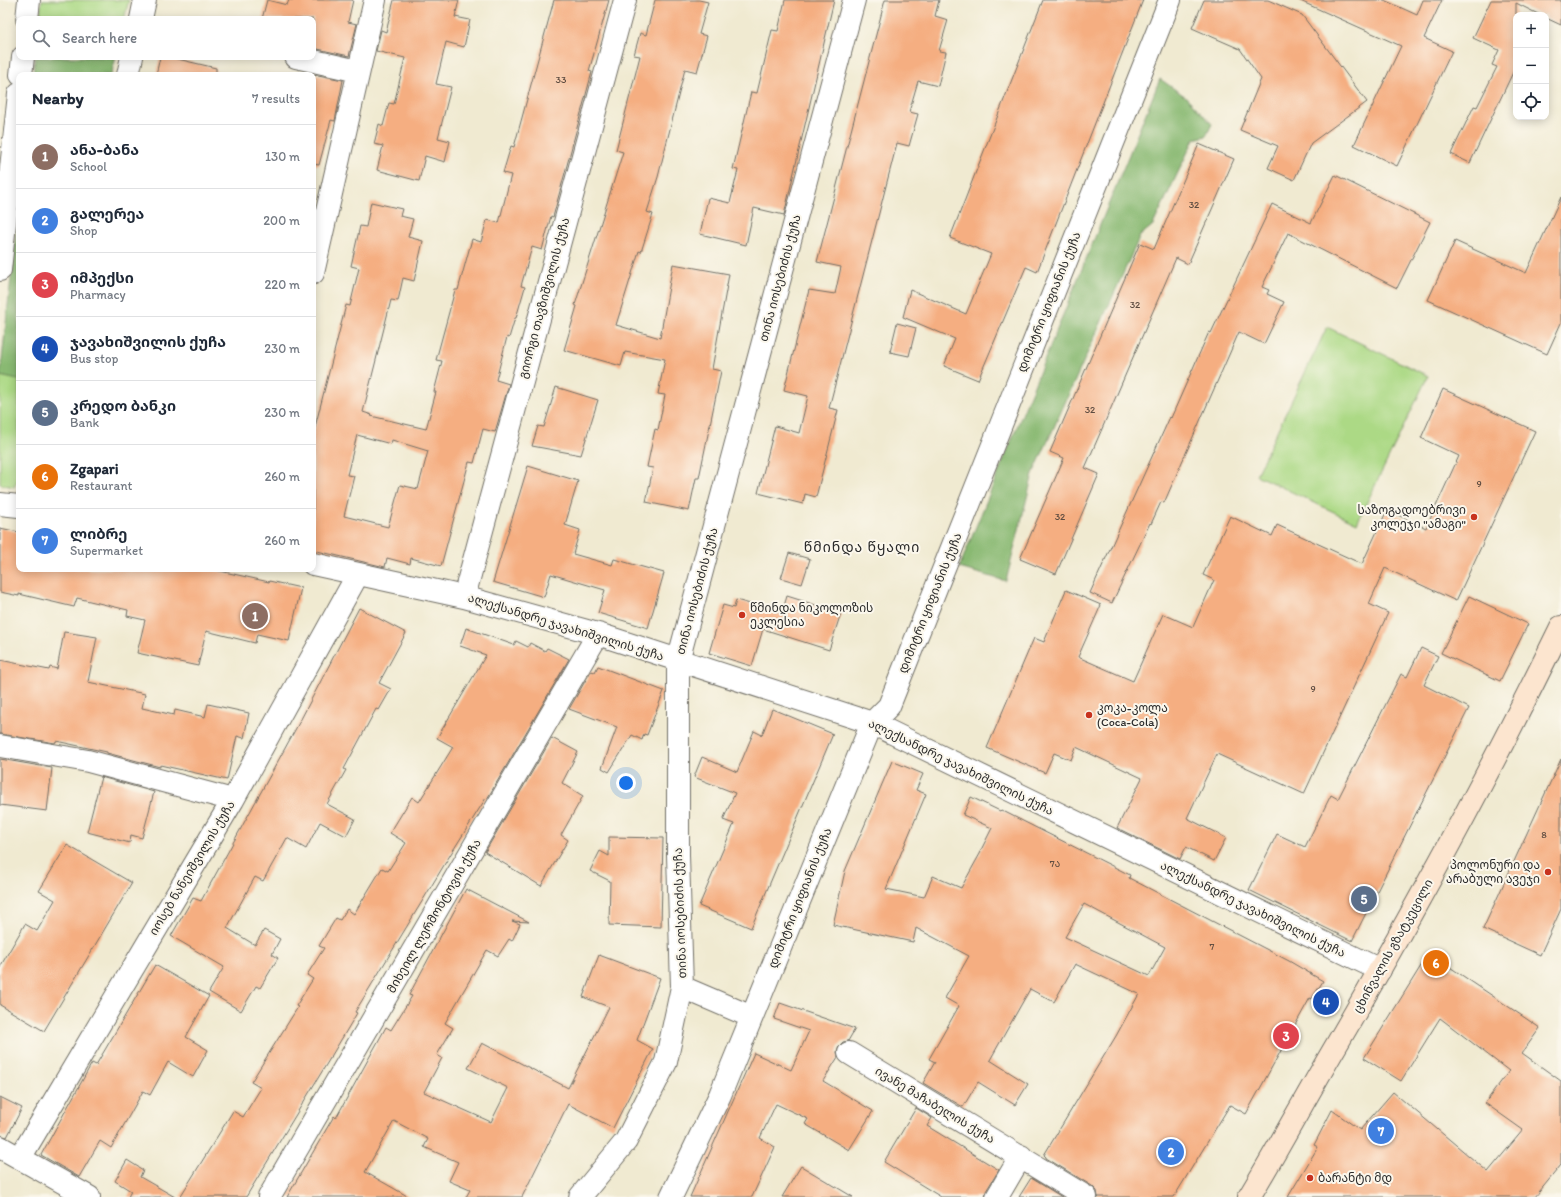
<!DOCTYPE html>
<html lang="en">
<head>
<meta charset="utf-8">
<style>
  :root { --surface:#fff; --page:#f6f6f7; --text:#1f2937; --muted:#747a83; --line:#e0e1e3; --accent:#c8321e }
  body { margin:0; font-family:Itim,"Noto Sans Georgian",sans-serif; background:var(--page); color:var(--text) }
  .controls { position:absolute; right:12px; top:12px; display:grid; overflow:hidden; border-radius:8px; box-shadow:0 2px 10px #0003 }
  .controls button { width:36px; height:36px; display:grid; place-items:center; padding:0; border:0; border-bottom:1px solid var(--line); background:var(--surface); color:var(--text); font:20px sans-serif }
  .you { position:absolute; left:626px; top:783px; width:14px; height:14px; margin:-10px; border:3px solid #fff; border-radius:50%; background:#1a73e8; box-shadow:0 0 0 6px #1a73e833 }
  .badge { display:grid; place-items:center; width:26px; height:26px; border-radius:50%; background:var(--accent); color:#fff; font-size:13px; font-weight:700 }
  .pin { position:absolute; translate:-50% -50%; border:2px solid #fff; box-shadow:0 1px 4px #0006 }
  .list { margin:0; padding:0; list-style:none }
  h2 { display:flex; justify-content:space-between; align-items:center; height:52px; margin:0; padding:0 16px; font-size:17px }
  h2 small { font-size:13px; font-weight:400; color:var(--muted) }
  .list li { display:grid; grid-template-columns:26px 1fr auto; gap:12px; align-items:center; box-sizing:border-box; height:64px; padding:0 16px; border-top:1px solid var(--line) }
  .list b { display:block; font-size:15px; white-space:nowrap }
  .list p { margin:0; font-size:13px; white-space:nowrap; color:var(--muted) }
  .list em { font-size:13px; font-style:normal; color:var(--muted) }
  .icon { flex:none; width:22px; height:22px; fill:none; stroke:currentColor; stroke-width:2; stroke-linecap:round; stroke-linejoin:round }
  .map { position:relative; flex:none; width:1561px; height:1197px; overflow:hidden }
  .search { position:absolute; background:var(--surface); box-shadow:0 2px 10px #0003; left:16px; top:16px; width:300px; height:44px; display:flex; align-items:center; gap:10px; box-sizing:border-box; padding:0 14px; border-radius:8px; color:var(--muted); font-size:15px }
  .panel { position:absolute; background:var(--surface); box-shadow:0 2px 10px #0003; left:16px; top:72px; width:300px; height:500px; border-radius:8px }
  .map>svg:first-child { display:block }
</style>
</head>
<body>
<div class="map">
<svg width="1561" height="1197" viewBox="0 0 1561 1197">
  <rect width="100%" height="100%" fill="#fbf7ec"/>
  <filter id="ink" filterUnits="userSpaceOnUse"><feTurbulence type="fractalNoise" baseFrequency=".025" numOctaves="2"/><feDisplacementMap in="SourceGraphic" scale="8" xChannelSelector="R" yChannelSelector="G"/><feConvolveMatrix kernelMatrix="1 2 1 2 8 2 1 2 1" color-interpolation-filters="sRGB"/></filter>
  <filter id="wash" filterUnits="userSpaceOnUse"><feTurbulence type="fractalNoise" baseFrequency=".012" numOctaves="4" result="noise"/><feDisplacementMap in="SourceGraphic" scale="16" xChannelSelector="R" yChannelSelector="G"/><feGaussianBlur stdDeviation="0.9" result="paint"/><feColorMatrix in="noise" values="0 0 0 0 0 0 0 0 0 0 0 0 0 0 0 0 0 1.4 0 .05"/><feComposite in="paint" operator="in"/></filter>
  <g filter="url(#wash)">
    <rect width="100%" height="100%" fill="#f0ead1"/>
    <path fill="#acd985" stroke="#6c8258" d="M 42,0 L 129,0 L 124,19 L 72,19 L 40,14 Z
      M 1327,327 L 1428,376 L 1357,523 L 1256,475 Z
      M 0,376 L 19,380 L 19,477 L 14,487 L 0,484 Z"/>
    <path fill="#89b972" stroke="#5a724e" d="M 35,57 L 116,57 L 111,75 L 33,75 Z
      M 1160,79 L 1186,97 L 1212,124 L 1206,136 L 1194,139 L 1153,225 L 1140,236 L 1033,474 L 1006,581 L 959,568 Z
      M 19,207 L 19,380 L 0,376 Z"/>
    <g id="blocks">
      <path fill="#f5ae81" fill-rule="evenodd" d="M 267,0 L 287,5 L 289,0 L 353,0 L 348,22 L 357,24 L 349,56 L 313,48 L 313,19 L 262,19 Z
        M 394,0 L 459,0 L 455,17 L 470,20 L 464,47 L 446,42 L 436,84 L 451,87 L 438,138 L 450,141 L 445,162 L 425,156 L 419,181 L 377,170 L 383,146 L 374,144 L 379,124 L 383,126 L 389,103 L 394,104 L 405,58 L 376,51 L 381,30 L 386,32 Z
        M 554,0 L 609,0 L 589,71 L 592,72 L 553,217 L 551,216 L 542,250 L 532,247 L 521,286 L 525,287 L 516,318 L 515,318 L 509,338 L 507,337 L 496,380 L 509,384 L 495,432 L 483,429 L 474,463 L 469,462 L 441,566 L 411,558 L 410,564 L 387,558 L 385,567 L 313,550 L 313,435 L 346,305 L 350,306 L 359,268 L 351,266 L 360,226 L 366,227 L 371,202 L 402,209 L 400,216 L 413,219 L 408,237 L 423,241 L 414,281 L 403,278 L 398,301 L 391,300 L 363,412 L 372,415 L 371,416 L 426,429 L 436,392 L 434,392 L 442,361 L 436,360 L 455,290 L 458,290 L 472,239 L 481,242 L 487,220 L 499,223 L 511,175 L 503,173 L 511,146 L 514,147 ZM 357,435 L 391,444 L 392,440 L 428,451 L 418,489 L 400,485 L 388,527 L 344,516 L 354,476 L 347,475 Z
        M 655,0 L 699,0 L 708,2 L 699,34 L 707,36 L 697,72 L 685,69 L 658,177 L 647,212 L 653,214 L 641,252 L 639,251 L 616,325 L 660,338 L 673,264 L 729,274 L 712,369 L 721,371 L 699,478 L 696,478 L 689,511 L 646,502 L 653,468 L 647,467 L 655,429 L 658,430 L 665,395 L 658,394 L 665,359 L 625,352 L 621,366 L 564,350 L 577,306 L 575,305 L 623,152 L 616,150 L 640,56 L 634,55 L 640,33 L 646,35 Z
        M 785,0 L 834,0 L 784,215 L 754,208 L 746,245 L 700,234 L 708,198 L 730,203 L 738,170 L 733,169 L 751,92 L 757,93 L 772,30 L 778,31 Z
        M 885,0 L 939,0 L 935,16 L 948,20 L 939,51 L 946,52 L 938,86 L 918,81 L 909,112 L 918,114 L 909,146 L 897,143 L 829,408 L 838,410 L 816,497 L 805,494 L 803,504 L 758,493 L 775,426 L 799,433 L 808,396 L 784,390 L 809,290 L 835,294 L 841,267 L 817,262 Z
        M 1043,0 L 1143,0 L 1037,272 L 1026,267 L 978,380 L 944,366 L 955,339 L 903,317 L 910,290 L 966,314 L 991,254 L 950,238 Z
        M 1204,0 L 1268,0 L 1302,15 L 1367,102 L 1311,143 L 1294,180 L 1268,168 L 1278,146 L 1240,130 L 1261,79 L 1240,49 L 1192,28 Z
        M 1298,0 L 1384,0 L 1417,15 L 1423,0 L 1442,0 L 1424,38 L 1452,51 L 1397,166 L 1354,145 L 1401,46 Z
        M 1491,0 L 1561,0 L 1561,25 L 1546,18 L 1546,15 L 1540,15 L 1516,3 L 1516,66 L 1470,163 L 1451,154 L 1474,106 L 1477,107 L 1497,67 L 1492,65 L 1499,50 L 1473,38 Z
        M 160,57 L 169,57 L 216,68 L 216,75 L 156,75 Z
        M 313,74 L 343,80 L 335,121 L 331,120 L 319,165 L 313,164 Z
        M 1199,144 L 1234,159 L 1188,264 L 1176,258 L 1085,468 L 1099,474 L 1056,574 L 1020,559 L 1064,458 L 1050,452 L 1140,243 L 1154,249 Z
        M 1335,175 L 1430,222 L 1397,288 L 1288,233 L 1262,287 L 1269,290 L 1267,294 L 1284,302 L 1264,344 L 1239,332 L 1164,503 L 1161,502 L 1151,524 L 1150,523 L 1112,603 L 1090,593 L 1170,417 L 1171,418 L 1209,332 L 1211,333 L 1272,204 L 1311,223 Z
        M 1561,197 L 1561,323 L 1547,354 L 1428,300 L 1455,241 L 1526,273 Z
        M 897,323 L 916,328 L 909,356 L 890,352 Z
        M 556,387 L 598,400 L 581,455 L 532,446 L 538,426 L 544,427 Z
        M 1443,389 L 1535,431 L 1456,601 L 1385,568 L 1369,604 L 1388,613 L 1304,794 L 1217,754 L 1187,818 L 1226,838 L 1214,861 L 1186,847 L 1180,859 L 1117,828 L 1142,778 L 1076,747 L 1071,760 L 1054,753 L 1045,773 L 987,748 L 1034,638 L 1044,642 L 1066,590 L 1101,605 L 1078,657 L 1133,681 L 1163,614 L 1193,627 L 1214,580 L 1203,575 L 1230,516 L 1272,536 L 1277,525 L 1362,564 L 1387,510 L 1426,528 L 1459,456 L 1421,438 Z
        M 528,466 L 578,481 L 565,525 L 580,530 L 573,554 L 612,565 L 614,559 L 664,573 L 648,628 L 598,613 L 605,590 L 551,574 L 544,597 L 493,582 Z
        M 0,528 L 19,532 L 19,569 L 211,569 L 269,582 L 269,581 L 301,588 L 289,641 L 257,634 L 255,643 L 206,631 L 198,666 L 137,653 L 145,620 L 127,616 L 128,610 L 77,598 L 74,607 L 19,594 L 19,596 L 0,592 Z
        M 789,553 L 810,559 L 802,584 L 781,578 Z
        M 787,596 L 841,613 L 829,650 L 763,629 L 752,666 L 709,653 L 723,605 L 734,608 L 736,600 L 782,613 Z
        M 1469,596 L 1528,624 L 1500,681 L 1441,653 Z
        M 359,608 L 406,633 L 379,683 L 391,689 L 379,710 L 376,709 L 344,769 L 346,770 L 327,804 L 355,819 L 346,836 L 320,822 L 306,849 L 287,838 L 263,881 L 255,877 L 227,928 L 255,945 L 264,930 L 280,939 L 272,954 L 278,958 L 260,988 L 256,986 L 241,1011 L 209,992 L 224,967 L 171,936 L 193,898 L 201,901 L 300,721 Z
        M 466,628 L 514,645 L 516,641 L 528,647 L 530,643 L 545,651 L 547,648 L 569,659 L 487,799 L 486,798 L 452,852 L 355,1012 L 357,1013 L 332,1055 L 246,1197 L 180,1197 L 233,1111 L 243,1117 L 261,1088 L 251,1082 L 298,1007 L 296,1006 L 313,979 L 307,975 L 324,948 L 319,946 L 336,918 L 340,920 L 347,909 L 354,914 L 382,868 L 388,871 L 406,843 L 390,833 L 412,797 L 419,802 L 453,747 L 437,738 L 486,655 L 460,646 Z
        M 64,632 L 97,637 L 88,682 L 145,694 L 142,708 L 174,715 L 175,710 L 205,717 L 208,704 L 249,713 L 244,738 L 237,736 L 227,780 L 160,765 L 160,767 L 107,753 L 107,752 L 56,741 L 55,743 L 0,734 L 0,660 L 49,670 L 50,667 L 57,669 Z
        M 1421,648 L 1438,656 L 1424,685 L 1469,708 L 1352,941 L 1249,890 L 1277,834 L 1305,847 L 1331,795 L 1338,799 L 1401,674 L 1407,677 Z
        M 598,666 L 664,691 L 647,735 L 644,734 L 642,740 L 632,735 L 609,772 L 602,768 L 617,727 L 569,709 L 591,671 L 595,672 Z
        M 772,709 L 833,734 L 751,928 L 699,906 L 734,824 L 723,820 L 735,793 L 694,777 L 702,757 L 737,772 L 754,731 L 762,735 Z
        M 552,738 L 578,752 L 562,783 L 583,796 L 561,835 L 568,840 L 541,886 L 485,852 Z
        M 0,759 L 52,768 L 47,811 L 0,805 Z
        M 1561,759 L 1561,909 L 1540,955 L 1483,929 Z
        M 892,761 L 923,774 L 916,790 L 926,794 L 886,889 L 924,897 L 933,876 L 961,888 L 981,852 L 980,852 L 992,828 L 963,815 L 971,797 L 1000,811 L 1001,810 L 1130,875 L 1129,878 L 1289,961 L 1323,981 L 1312,999 L 1310,998 L 1246,1114 L 1230,1105 L 1174,1197 L 1098,1197 L 1097,1191 L 1092,1186 L 1046,1158 L 1046,1157 L 1044,1155 L 1116,1036 L 1139,994 L 1075,964 L 1054,1002 L 1030,989 L 990,1060 L 1028,1084 L 1015,1105 L 978,1082 L 963,1107 L 923,1083 L 935,1062 L 929,1059 L 959,1006 L 945,998 L 969,956 L 916,928 L 913,942 L 833,925 L 845,871 ZM 1084,904 L 1165,947 L 1149,976 L 1065,937 Z
        M 101,777 L 154,792 L 142,838 L 131,835 L 130,843 L 87,832 Z
        M 609,837 L 663,838 L 661,927 L 609,925 L 610,881 L 590,871 L 600,851 L 609,856 Z
        M 67,845 L 132,883 L 44,1031 L 0,1005 L 0,967 L 25,924 L 37,931 L 55,900 L 39,891 Z
        M 466,889 L 529,922 L 512,921 L 520,924 L 512,941 L 509,939 L 498,956 L 487,950 L 445,1023 L 453,1028 L 437,1055 L 442,1058 L 424,1092 L 491,1122 L 508,1088 L 468,1068 L 482,1043 L 568,1088 L 609,1007 L 583,997 L 599,955 L 660,978 L 637,1040 L 653,1049 L 613,1128 L 568,1104 L 522,1197 L 466,1197 L 470,1190 L 449,1181 L 458,1162 L 424,1147 L 428,1139 L 394,1121 L 365,1172 L 409,1197 L 287,1197 L 334,1116 L 336,1118 L 386,1027 L 391,1030 L 412,996 L 409,995 Z
        M 1429,953 L 1540,1028 L 1522,1053 L 1561,1081 L 1561,1165 L 1535,1197 L 1288,1197 L 1318,1147 L 1314,1145 L 1332,1110 L 1360,1130 L 1393,1092 L 1488,1172 L 1523,1130 L 1485,1103 L 1509,1071 L 1440,1018 L 1401,1081 L 1364,1058 Z
        M 155,965 L 209,996 L 186,1037 L 208,1050 L 193,1077 L 168,1062 L 150,1095 L 143,1091 L 111,1148 L 100,1141 L 79,1177 L 41,1155 L 92,1063 L 96,1065 Z
        M 780,1003 L 855,1029 L 848,1041 L 843,1042 L 839,1046 L 837,1052 L 838,1057 L 823,1081 L 873,1111 L 849,1150 L 805,1124 L 808,1119 L 776,1104 L 760,1138 L 775,1147 L 752,1197 L 690,1197 L 754,1053 L 791,1070 L 809,1031 L 774,1019 Z
        M 0,1097 L 22,1108 L 7,1137 L 0,1135 Z
        M 916,1108 L 932,1118 L 927,1126 L 999,1170 L 986,1191 L 985,1197 L 941,1197 L 884,1162 Z
        M 127,1160 L 143,1170 L 140,1177 L 175,1197 L 128,1197 L 131,1191 L 115,1181 Z
        M 801,1166 L 853,1197 L 782,1197 Z
        M 1031,1178 L 1062,1197 L 1019,1197 Z"/>
    </g>
  </g>
  <g filter="url(#ink)">
    <use href="#blocks" fill-opacity="0" stroke="#706e65" stroke-width="1"/>
    <g fill="none" stroke-linecap="round" stroke-linejoin="round">
      <defs>
        <path id="street" d="M 27,19 L 29,0
          M 141,19 L 145,0
          M 296,57 L 358,71
          M 21,75 L 23,57
          M 128,75 L 132,57
          M 0,270 L 19,94
          M 313,273 L 375,0
          M 0,504 L 19,506
          M 313,564 L 464,597 L 598,634 L 872,723 L 1380,970
          M 464,597 L 625,0
          M 0,746 L 88,761 L 233,800
          M 682,987 L 752,1017
          M 849,1053 L 1086,1197
          M 0,1147 L 89,1197
          M 20,1158 L 233,800 L 358,574
          M 269,1197 L 598,634
          M 580,1197 L 626,1141 L 666,1062 L 682,987 L 678,855 L 678,661 L 854,0
          M 671,1197 L 720,1095 L 872,723 L 889,706 L 1170,0
          M 997,1197 L 1021,1156"/>
        <path id="secondary" d="M 1249,1197 C 1279,1147 1307,1095 1337,1044 C 1416,908 1492,769 1561,627"/>
      </defs>
      <use href="#street" stroke="#706e65" stroke-width="24"/>
      <use href="#secondary" stroke="#706e65" stroke-width="24"/>
      <use href="#street" stroke="#fff" stroke-width="22"/>
      <use href="#secondary" stroke="#fce5cf" stroke-width="22"/>
    </g>
  </g>
  <g fill="#c8321e" stroke="#fbf7ec" stroke-width="1.5">
    <circle cx="1474" cy="517" r="4"/>
    <circle cx="742" cy="615" r="4"/>
    <circle cx="1089" cy="715" r="4"/>
    <circle cx="1548" cy="872" r="4"/>
    <circle cx="1310" cy="1178" r="4"/>
  </g>
  <g text-anchor="middle" dominant-baseline="central" stroke-width="4" stroke-linejoin="round" paint-order="stroke">
    <g font-size="10" fill="#5e4c40">
      <text x="561" y="79">33</text>
      <text x="1194" y="204">32</text>
      <text x="1135" y="304">32</text>
      <text x="1090" y="409">32</text>
      <text x="1479" y="483">9</text>
      <text x="1060" y="516">32</text>
      <text x="1313" y="688">9</text>
      <text x="1544" y="834">8</text>
      <text x="1055" y="863">7ა</text>
      <text x="1212" y="946">7</text>
    </g>
    <g font-size="12" fill="#2b2b2b" stroke="#fbf7ec">
      <text transform="translate(780 278) rotate(-75)">თინა იოსებიძის ქუჩა</text>
      <text transform="translate(544 298) rotate(-75)">გიორგი თავზიშვილის ქუჩა</text>
      <text transform="translate(1049 302) rotate(-68)">დიმიტრი ყიფიანის ქუჩა</text>
      <text transform="translate(697 591) rotate(-75)">თინა იოსებიძის ქუჩა</text>
      <text transform="translate(930 603) rotate(-68)">დიმიტრი ყიფიანის ქუჩა</text>
      <text transform="translate(566 627) rotate(17)">ალექსანდრე ჯავახიშვილის ქუჩა</text>
      <text transform="translate(961 767) rotate(26)">ალექსანდრე ჯავახიშვილის ქუჩა</text>
      <text transform="translate(192 868) rotate(-59)">იოსებ ნანეიშვილის ქუჩა</text>
      <text transform="translate(800 898) rotate(-68)">დიმიტრი ყიფიანის ქუჩა</text>
      <text transform="translate(1253 909) rotate(26)">ალექსანდრე ჯავახიშვილის ქუჩა</text>
      <text transform="translate(680 913) rotate(-92)">თინა იოსებიძის ქუჩა</text>
      <text transform="translate(434 916) rotate(-60)">მიხეილ ლერმონტოვის ქუჩა</text>
      <text transform="translate(1393 946) rotate(-61)">ცხინვალის გზატკეცილი</text>
      <text transform="translate(935 1105) rotate(31)">ივანე მაჩაბელის ქუჩა</text>
    </g>
    <g font-size="12" fill="#2b2b2b" stroke="#fbf7ec" text-anchor="start">
      <text x="1466" y="510" text-anchor="end">საზოგადოებრივი<tspan x="1466" dy="14">კოლეჯი "ამაგი"</tspan></text>
      <text x="750" y="608">წმინდა ნიკოლოზის<tspan x="750" dy="14">ეკლესია</tspan></text>
      <text x="1097" y="708">კოკა-კოლა<tspan x="1097" dy="14">(Coca-Cola)</tspan></text>
      <text x="1540" y="865" text-anchor="end">პოლონური და<tspan x="1540" dy="14">არაბული ავეჯი</tspan></text>
      <text x="1318" y="1178">ბარანტი მდ</text>
    </g>
    <g font-size="14" letter-spacing="1" fill="#2b2b2b" stroke="#fbf7ec">
      <text x="862" y="547">წმინდა წყალი</text>
    </g>
  </g>
</svg>
<div class="controls">
<button>+</button>
<button>−</button>
<button><svg class="icon" aria-label="locate" viewBox="0 0 24 24"><circle cx="12" cy="12" r="6"/><path d="M12 2v4M12 18v4M2 12h4M18 12h4"/></svg></button>
</div>
<div class="you"></div>
<div class="pin badge" style="left:255px;top:616px;background:#8d6e63">1</div>
<div class="pin badge" style="left:1171px;top:1152px;background:#3f7fe0">2</div>
<div class="pin badge" style="left:1286px;top:1036px;background:#e0444e">3</div>
<div class="pin badge" style="left:1326px;top:1002px;background:#1a4fb4">4</div>
<div class="pin badge" style="left:1364px;top:899px;background:#5c6f8a">5</div>
<div class="pin badge" style="left:1436px;top:963px;background:#e8710a">6</div>
<div class="pin badge" style="left:1381px;top:1131px;background:#3f7fe0">7</div>
<div class="search"><svg class="icon" aria-label="search" viewBox="0 0 24 24"><circle cx="10" cy="10" r="6"/><path d="M15 15l6 6"/></svg>Search here</div>
<section class="panel">
<h2>Nearby<small>7 results</small></h2>
<ul class="list">
<li><span class="badge" style="background:#8d6e63">1</span><div><b>ანა-ბანა</b><p>School</p></div><em>130 m</em></li>
<li><span class="badge" style="background:#3f7fe0">2</span><div><b>გალერეა</b><p>Shop</p></div><em>200 m</em></li>
<li><span class="badge" style="background:#e0444e">3</span><div><b>იმპექსი</b><p>Pharmacy</p></div><em>220 m</em></li>
<li><span class="badge" style="background:#1a4fb4">4</span><div><b>ჯავახიშვილის ქუჩა</b><p>Bus stop</p></div><em>230 m</em></li>
<li><span class="badge" style="background:#5c6f8a">5</span><div><b>კრედო ბანკი</b><p>Bank</p></div><em>230 m</em></li>
<li><span class="badge" style="background:#e8710a">6</span><div><b>Zgapari</b><p>Restaurant</p></div><em>260 m</em></li>
<li><span class="badge" style="background:#3f7fe0">7</span><div><b>ლიბრე</b><p>Supermarket</p></div><em>260 m</em></li>
</ul>
</section>
</div>
</body>
</html>
